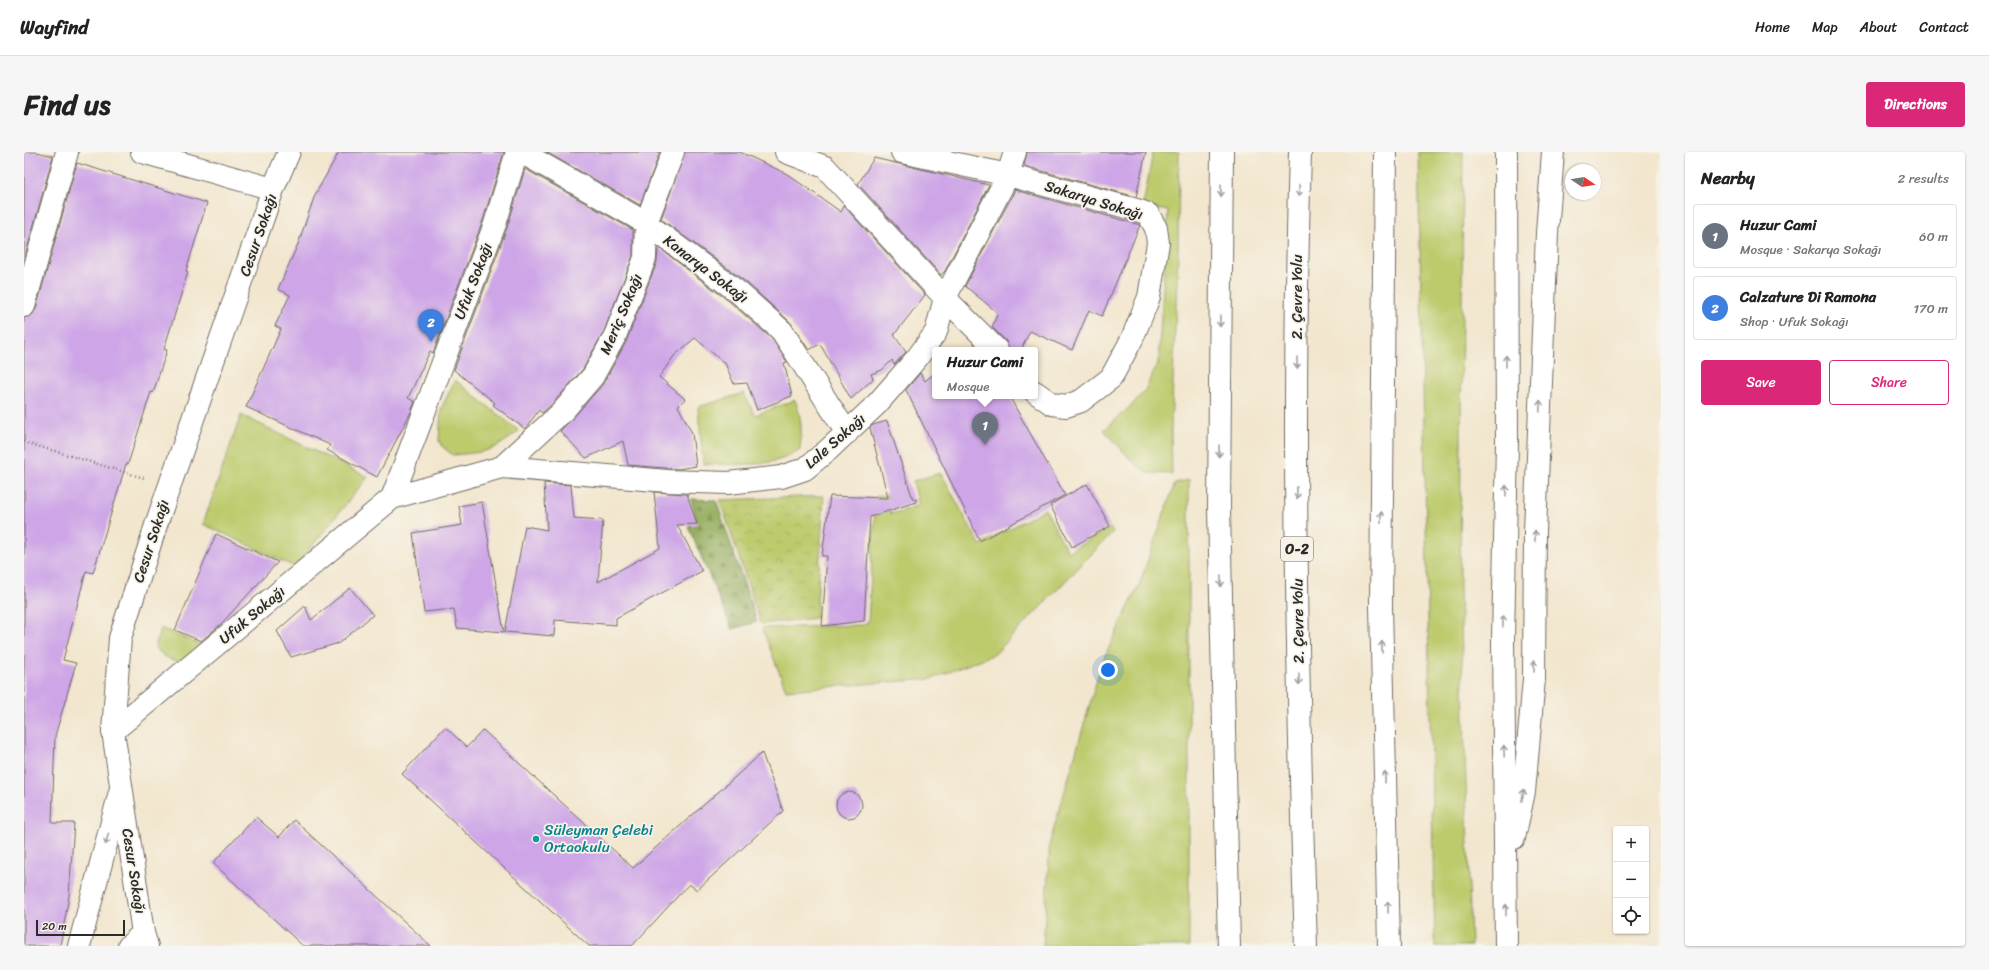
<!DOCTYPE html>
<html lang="en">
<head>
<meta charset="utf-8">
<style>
  :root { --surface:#fff; --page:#f6f6f6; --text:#222; --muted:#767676; --line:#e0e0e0; --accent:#db2777 }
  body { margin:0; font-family:Sriracha,sans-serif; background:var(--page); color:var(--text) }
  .controls { position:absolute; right:12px; bottom:12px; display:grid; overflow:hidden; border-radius:4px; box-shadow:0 1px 3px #0004 }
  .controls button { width:36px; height:36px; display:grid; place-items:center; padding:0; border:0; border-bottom:1px solid var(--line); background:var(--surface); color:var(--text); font:20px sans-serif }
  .compass { position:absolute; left:1541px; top:12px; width:36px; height:36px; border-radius:50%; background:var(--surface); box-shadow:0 1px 3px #0004; rotate:102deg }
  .scale { position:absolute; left:12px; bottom:10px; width:89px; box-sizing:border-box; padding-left:4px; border:2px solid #2b2b2b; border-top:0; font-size:11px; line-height:14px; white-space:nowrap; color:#2b2b2b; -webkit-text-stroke:3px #f7f3e8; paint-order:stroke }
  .you { position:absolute; left:1084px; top:518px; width:14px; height:14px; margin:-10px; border:3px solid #fff; border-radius:50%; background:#1a73e8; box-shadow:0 0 0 6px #1a73e833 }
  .badge { display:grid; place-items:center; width:26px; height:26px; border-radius:50%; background:var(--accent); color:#fff; font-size:13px; font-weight:700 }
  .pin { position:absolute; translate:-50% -33px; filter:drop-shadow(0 1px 2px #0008) }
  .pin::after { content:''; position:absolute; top:21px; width:14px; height:12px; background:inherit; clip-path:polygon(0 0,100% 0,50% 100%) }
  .popup { position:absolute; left:908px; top:195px; width:106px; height:52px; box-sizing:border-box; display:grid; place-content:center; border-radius:4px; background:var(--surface); filter:drop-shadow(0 1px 3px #0005); font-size:13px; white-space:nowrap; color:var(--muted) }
  .popup b { font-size:15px; color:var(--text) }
  .popup::after { content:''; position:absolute; left:50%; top:100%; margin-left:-8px; border:8px solid transparent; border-top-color:var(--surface) }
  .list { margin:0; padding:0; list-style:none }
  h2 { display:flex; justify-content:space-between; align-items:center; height:52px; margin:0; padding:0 16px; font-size:17px }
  h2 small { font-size:13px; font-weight:400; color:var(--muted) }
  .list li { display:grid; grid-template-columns:26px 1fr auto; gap:12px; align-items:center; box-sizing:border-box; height:64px; margin:0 8px 8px; padding:0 8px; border:1px solid var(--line); border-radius:4px }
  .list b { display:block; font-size:15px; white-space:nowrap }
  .list p { margin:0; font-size:13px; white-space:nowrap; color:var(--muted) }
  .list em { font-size:13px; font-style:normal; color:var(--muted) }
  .actions { display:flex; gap:8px; padding:12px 16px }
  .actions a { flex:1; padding:9px 0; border:1px solid var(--accent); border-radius:4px; text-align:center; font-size:14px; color:var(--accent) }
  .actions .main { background:var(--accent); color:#fff }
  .icon { flex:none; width:22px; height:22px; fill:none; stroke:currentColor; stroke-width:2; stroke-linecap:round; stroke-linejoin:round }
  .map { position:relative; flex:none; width:1637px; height:794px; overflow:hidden; border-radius:4px }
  header { display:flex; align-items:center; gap:24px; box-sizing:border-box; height:56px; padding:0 20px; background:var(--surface); border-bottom:1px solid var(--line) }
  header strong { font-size:19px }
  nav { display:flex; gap:22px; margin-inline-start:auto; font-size:14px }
  .intro { display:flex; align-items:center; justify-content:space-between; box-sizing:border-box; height:96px; padding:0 24px }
  h1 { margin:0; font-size:28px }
  .button { padding:10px 18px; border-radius:4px; background:var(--accent); color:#fff; font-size:14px; font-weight:700 }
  main { display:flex; gap:24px; padding:0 24px }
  aside { flex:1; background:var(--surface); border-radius:4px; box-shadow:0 1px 3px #0004 }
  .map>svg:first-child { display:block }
</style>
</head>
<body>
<header>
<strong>Wayfind</strong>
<nav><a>Home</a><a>Map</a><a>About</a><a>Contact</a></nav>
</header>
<div class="intro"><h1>Find us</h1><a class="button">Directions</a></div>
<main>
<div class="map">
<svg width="1637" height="794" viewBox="0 0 1637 794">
  <defs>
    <pattern id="forest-firs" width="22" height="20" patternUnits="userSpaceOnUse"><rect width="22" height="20" fill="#96af60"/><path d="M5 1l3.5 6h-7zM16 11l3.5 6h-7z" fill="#7b8f4f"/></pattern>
    <pattern id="park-crowns" width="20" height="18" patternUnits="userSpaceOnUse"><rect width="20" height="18" fill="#bdcb6d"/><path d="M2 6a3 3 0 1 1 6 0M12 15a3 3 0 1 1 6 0" fill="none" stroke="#a3ae5f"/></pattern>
  </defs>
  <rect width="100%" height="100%" fill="#f7f3e8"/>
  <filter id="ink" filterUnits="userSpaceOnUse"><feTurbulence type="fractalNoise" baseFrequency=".025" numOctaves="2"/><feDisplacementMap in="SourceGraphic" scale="8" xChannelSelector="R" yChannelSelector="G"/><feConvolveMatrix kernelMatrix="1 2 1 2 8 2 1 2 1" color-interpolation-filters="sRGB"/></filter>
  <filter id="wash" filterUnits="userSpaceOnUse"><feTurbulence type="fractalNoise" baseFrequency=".012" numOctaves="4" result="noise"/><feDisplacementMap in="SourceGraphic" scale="16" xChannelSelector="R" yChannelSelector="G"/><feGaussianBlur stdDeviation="0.9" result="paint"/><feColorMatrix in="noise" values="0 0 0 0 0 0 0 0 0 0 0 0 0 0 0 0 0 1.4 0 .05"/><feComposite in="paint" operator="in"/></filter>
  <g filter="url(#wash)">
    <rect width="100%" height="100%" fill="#f2e6ce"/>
    <path fill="#bdcb6d" stroke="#747b4c" d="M 1129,0 L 1155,0 L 1154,104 L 1147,278 L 1148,322 L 1124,321 L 1110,311 L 1080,278 L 1108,253 L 1121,238 L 1134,212 L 1144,59 L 1119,54 Z
      M 1394,0 L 1439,0 L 1436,438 L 1447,794 L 1411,794 Z
      M 431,228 L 495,279 C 469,300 462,300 429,303 L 420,296 L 415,289 L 417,257 Z
      M 720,241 L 731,263 L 771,248 C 778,267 778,277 776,298 C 749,317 710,312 679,312 L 674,255 Z
      M 217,263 L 344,325 L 271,415 L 179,372 Z
      M 917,321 L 956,393 L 1021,357 L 1044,400 L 1086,376 L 1089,380 L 971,502 L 907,527 L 762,538 L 738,476 L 838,473 L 844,470 L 852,344 L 863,343 L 867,362 L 895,353 L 889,329 Z
      M 1165,328 L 1165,794 L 1019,794 L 1026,690 L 1078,510 L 1115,433 L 1151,331 Z
      M 137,476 L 177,493 C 173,498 166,505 161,508 C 149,512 137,503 131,495 Z"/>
    <path fill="url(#forest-firs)" stroke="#606d46" d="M 667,347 L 692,348 L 733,470 L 708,477 L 664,374 L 674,373 Z"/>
    <path fill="url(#park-crowns)" stroke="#747b4c" d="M 800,344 L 792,466 L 737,472 L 696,348 Z"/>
    <g id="blocks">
      <path fill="#cea6e7" d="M 0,0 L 13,0 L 29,4 L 0,108 Z
        M 315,0 L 480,0 L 459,68 L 409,201 L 406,199 L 384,246 L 391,250 L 386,262 L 353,325 L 303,298 L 306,293 L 222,255 L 257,177 L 251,174 L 266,143 L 254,137 L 274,92 L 291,43 Z
        M 522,0 L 636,0 L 616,53 Z
        M 661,0 L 716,0 L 763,22 L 817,60 L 820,54 L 901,143 L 870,183 L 882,200 L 870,213 L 868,208 L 858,218 L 847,222 L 849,227 L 827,247 L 796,192 L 785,198 L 766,170 L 722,130 L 637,67 Z
        M 1003,0 L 1122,0 L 1112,45 L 1000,14 Z
        M 850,6 L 965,33 L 921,119 L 917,123 L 834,32 Z
        M 53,11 L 183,51 L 162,119 L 164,120 L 140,197 L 143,198 L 129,241 L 127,240 L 104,312 L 102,312 L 69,421 L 62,419 L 39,508 L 52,511 L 31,584 L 28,671 L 50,671 L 45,744 L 36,794 L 0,794 L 0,166 L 8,163 L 12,157 Z
        M 501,17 L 609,78 L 609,104 L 580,179 L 559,217 L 530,250 L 518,261 L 515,258 L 501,277 L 469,253 L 471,251 L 430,218 L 483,76 Z
        M 991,38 L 1116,73 L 1078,164 L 1065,158 L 1048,198 L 1006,179 L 997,198 L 985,198 L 982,189 L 968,175 L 974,161 L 941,134 Z
        M 634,95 L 706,150 L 748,187 L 763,210 L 760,211 L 768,244 L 733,258 L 723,231 L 710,232 L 700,209 L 699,210 L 671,186 L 650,204 L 635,225 L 661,247 L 654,254 L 668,281 L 672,314 L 654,317 L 604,313 L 599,289 L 562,306 L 536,279 L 548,267 L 579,232 L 602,190 L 633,110 Z
        M 896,221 L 901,229 L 911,221 L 911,244 L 985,244 L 1041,343 L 956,389 L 882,238 Z
        M 863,269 L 889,347 L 892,347 L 892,350 L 846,365 L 840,469 L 798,474 L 803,404 L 798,404 L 806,344 L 864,346 L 846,276 L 849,273 Z
        M 520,331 L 547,333 L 550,366 L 579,368 L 574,430 L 636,396 L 630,340 L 663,342 L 673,372 L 653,373 L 678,419 L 592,466 L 592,473 L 531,468 L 530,484 L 481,480 L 501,374 L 523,378 Z
        M 1063,332 L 1086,374 L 1048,395 L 1026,353 Z
        M 458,350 L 480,480 L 433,476 L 430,457 L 400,460 L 389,381 L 438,373 L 435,354 Z
        M 192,382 L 254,410 L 196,473 L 177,489 L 151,478 Z
        M 326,436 L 349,463 L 315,491 L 267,505 L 253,479 L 281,454 L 287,468 Z
        M 421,575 L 443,595 L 459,578 L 609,716 L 738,601 L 759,659 L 673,738 L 665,732 L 608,794 L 565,794 L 378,622 Z
        M812 653a13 13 0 1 1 26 0a13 13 0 1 1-26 0Z
        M 232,665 L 255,685 L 270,668 L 407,794 L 279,794 L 189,711 Z"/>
    </g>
  </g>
  <g filter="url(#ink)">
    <use href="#blocks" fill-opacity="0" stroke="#716c64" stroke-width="1"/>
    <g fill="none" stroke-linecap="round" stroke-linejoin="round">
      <defs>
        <path id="street" d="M 497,0 L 622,71 L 714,140 L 758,179 L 823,281
          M 762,0 L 801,15 L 921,146 L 973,198
          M 878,0 L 984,23 L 1113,58 L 1124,62 L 1132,76 L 1134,91 L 1125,145 L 1108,187 L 1087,226 L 1057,249 L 1042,254 L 1028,252 L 1011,240
          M 249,37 L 265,0
          M 0,154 L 43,0
          M 478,315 L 539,259 L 569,224 L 591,184 L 621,106 L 622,71 L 649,0
          M 368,346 L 471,72 L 493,0
          M 89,579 L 368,346 L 478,315 L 643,329 L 704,331 L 757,325 L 781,317 L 804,298 L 852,253 L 893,206 L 912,180 L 921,146 L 984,23 L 991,0
          M 55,794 L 97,636
          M 105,794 L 119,781"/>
        <path id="secondary" d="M 118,0 L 249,37 L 133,370 L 96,486 L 89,579 L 119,781 L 123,794"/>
        <path id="highway" d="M 1198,0 L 1195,356 L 1205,794
          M 1276,0 C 1268,265 1273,530 1282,794
          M 1361,0 L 1357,454 L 1365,794
          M 1490,686 L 1500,640 L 1510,527 L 1511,379 L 1523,81 L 1529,0
          M 1482,794 L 1479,488 L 1483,290 L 1482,0"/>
      </defs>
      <use href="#street" stroke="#716c64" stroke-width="24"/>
      <use href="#secondary" stroke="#716c64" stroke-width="24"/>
      <use href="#highway" stroke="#716c64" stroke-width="24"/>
      <path stroke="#716c64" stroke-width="2.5" stroke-dasharray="1 3" stroke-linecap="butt" d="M 0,290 L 120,326"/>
      <use href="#street" stroke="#fff" stroke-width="22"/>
      <use href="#secondary" stroke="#fff" stroke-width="22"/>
      <use href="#highway" stroke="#fff" stroke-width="22"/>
    </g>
    <defs><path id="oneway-shaft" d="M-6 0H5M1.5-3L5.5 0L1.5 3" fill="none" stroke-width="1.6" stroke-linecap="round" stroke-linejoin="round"/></defs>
    <g stroke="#a0a0a0">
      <use href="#oneway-shaft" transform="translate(1197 39) rotate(91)"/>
      <use href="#oneway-shaft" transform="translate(1275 39) rotate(92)"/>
      <use href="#oneway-shaft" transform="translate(1196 169) rotate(90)"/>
      <use href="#oneway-shaft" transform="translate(1482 209) rotate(-90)"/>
      <use href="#oneway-shaft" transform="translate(1273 211) rotate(90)"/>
      <use href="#oneway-shaft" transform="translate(1516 254) rotate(-88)"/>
      <use href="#oneway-shaft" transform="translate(1195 299) rotate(90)"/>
      <use href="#oneway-shaft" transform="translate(1482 339) rotate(-89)"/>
      <use href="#oneway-shaft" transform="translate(1273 341) rotate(89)"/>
      <use href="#oneway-shaft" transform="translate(1357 365) rotate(-90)"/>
      <use href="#oneway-shaft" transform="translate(1511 384) rotate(-89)"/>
      <use href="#oneway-shaft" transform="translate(1197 429) rotate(89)"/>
      <use href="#oneway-shaft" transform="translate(1479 469) rotate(-89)"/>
      <use href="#oneway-shaft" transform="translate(1358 495) rotate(-91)"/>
      <use href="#oneway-shaft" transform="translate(1510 514) rotate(-90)"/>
      <use href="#oneway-shaft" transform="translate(1275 527) rotate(89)"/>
      <use href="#oneway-shaft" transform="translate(1480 599) rotate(-92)"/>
      <use href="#oneway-shaft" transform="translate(1361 625) rotate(-91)"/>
      <use href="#oneway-shaft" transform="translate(1499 643) rotate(-79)"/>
      <use href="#oneway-shaft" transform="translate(83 687) rotate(105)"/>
      <use href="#oneway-shaft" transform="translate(1364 755) rotate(-92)"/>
      <use href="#oneway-shaft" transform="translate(1482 758) rotate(-90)"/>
    </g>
  </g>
  <circle fill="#0f9aa8" stroke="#f7f3e8" stroke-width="1.5" cx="512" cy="687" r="4"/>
  <g text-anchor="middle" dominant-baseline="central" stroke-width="3.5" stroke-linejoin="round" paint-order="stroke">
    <rect fill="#f7f3e8" stroke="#686764" stroke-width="1" x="1257" y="385" width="32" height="24" rx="3"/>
    <g font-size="14" font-weight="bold" fill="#2b2b2b">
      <text x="1273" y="397">O-2</text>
    </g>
    <g font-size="15" fill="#2b2b2b" stroke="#f7f3e8">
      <text transform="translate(1070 48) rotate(17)">Sakarya Sokağı</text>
      <text transform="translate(234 83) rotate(-71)">Cesur Sokağı</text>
      <text transform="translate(682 117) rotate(37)">Kanarya Sokağı</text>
      <text transform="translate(449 129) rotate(-69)">Ufuk Sokağı</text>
      <text transform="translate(1273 145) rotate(-90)">2. Çevre Yolu</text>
      <text transform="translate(597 162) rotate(-67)">Meriç Sokağı</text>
      <text transform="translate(811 289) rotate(-41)">Lale Sokağı</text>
      <text transform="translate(127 389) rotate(-72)">Cesur Sokağı</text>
      <text transform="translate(228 463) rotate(-40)">Ufuk Sokağı</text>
      <text transform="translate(1274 469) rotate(-91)">2. Çevre Yolu</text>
      <text transform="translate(110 719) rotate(81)">Cesur Sokağı</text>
    </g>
    <g font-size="15" fill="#0d838f" stroke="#f7f3e8" text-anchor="start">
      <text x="520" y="678">Süleyman Çelebi<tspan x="520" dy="17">Ortaokulu</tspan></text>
    </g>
  </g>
</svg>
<div class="controls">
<button>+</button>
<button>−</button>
<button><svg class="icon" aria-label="locate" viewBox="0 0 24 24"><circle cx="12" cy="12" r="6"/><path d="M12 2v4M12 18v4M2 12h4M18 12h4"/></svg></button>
</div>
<svg class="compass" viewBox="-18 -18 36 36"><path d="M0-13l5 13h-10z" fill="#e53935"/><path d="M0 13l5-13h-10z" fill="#767676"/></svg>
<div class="scale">20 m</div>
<div class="you"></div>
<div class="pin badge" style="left:961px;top:293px;background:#6b7280">1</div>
<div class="popup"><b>Huzur Cami</b>Mosque</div>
<div class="pin badge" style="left:407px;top:190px;background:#3f7fe0">2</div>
</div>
<aside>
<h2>Nearby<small>2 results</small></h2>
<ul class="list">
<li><span class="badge" style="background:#6b7280">1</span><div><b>Huzur Cami</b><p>Mosque · Sakarya Sokağı</p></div><em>60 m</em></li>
<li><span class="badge" style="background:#3f7fe0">2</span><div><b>Calzature Di Ramona</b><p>Shop · Ufuk Sokağı</p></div><em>170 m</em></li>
</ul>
<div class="actions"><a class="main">Save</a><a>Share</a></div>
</aside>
</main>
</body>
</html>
